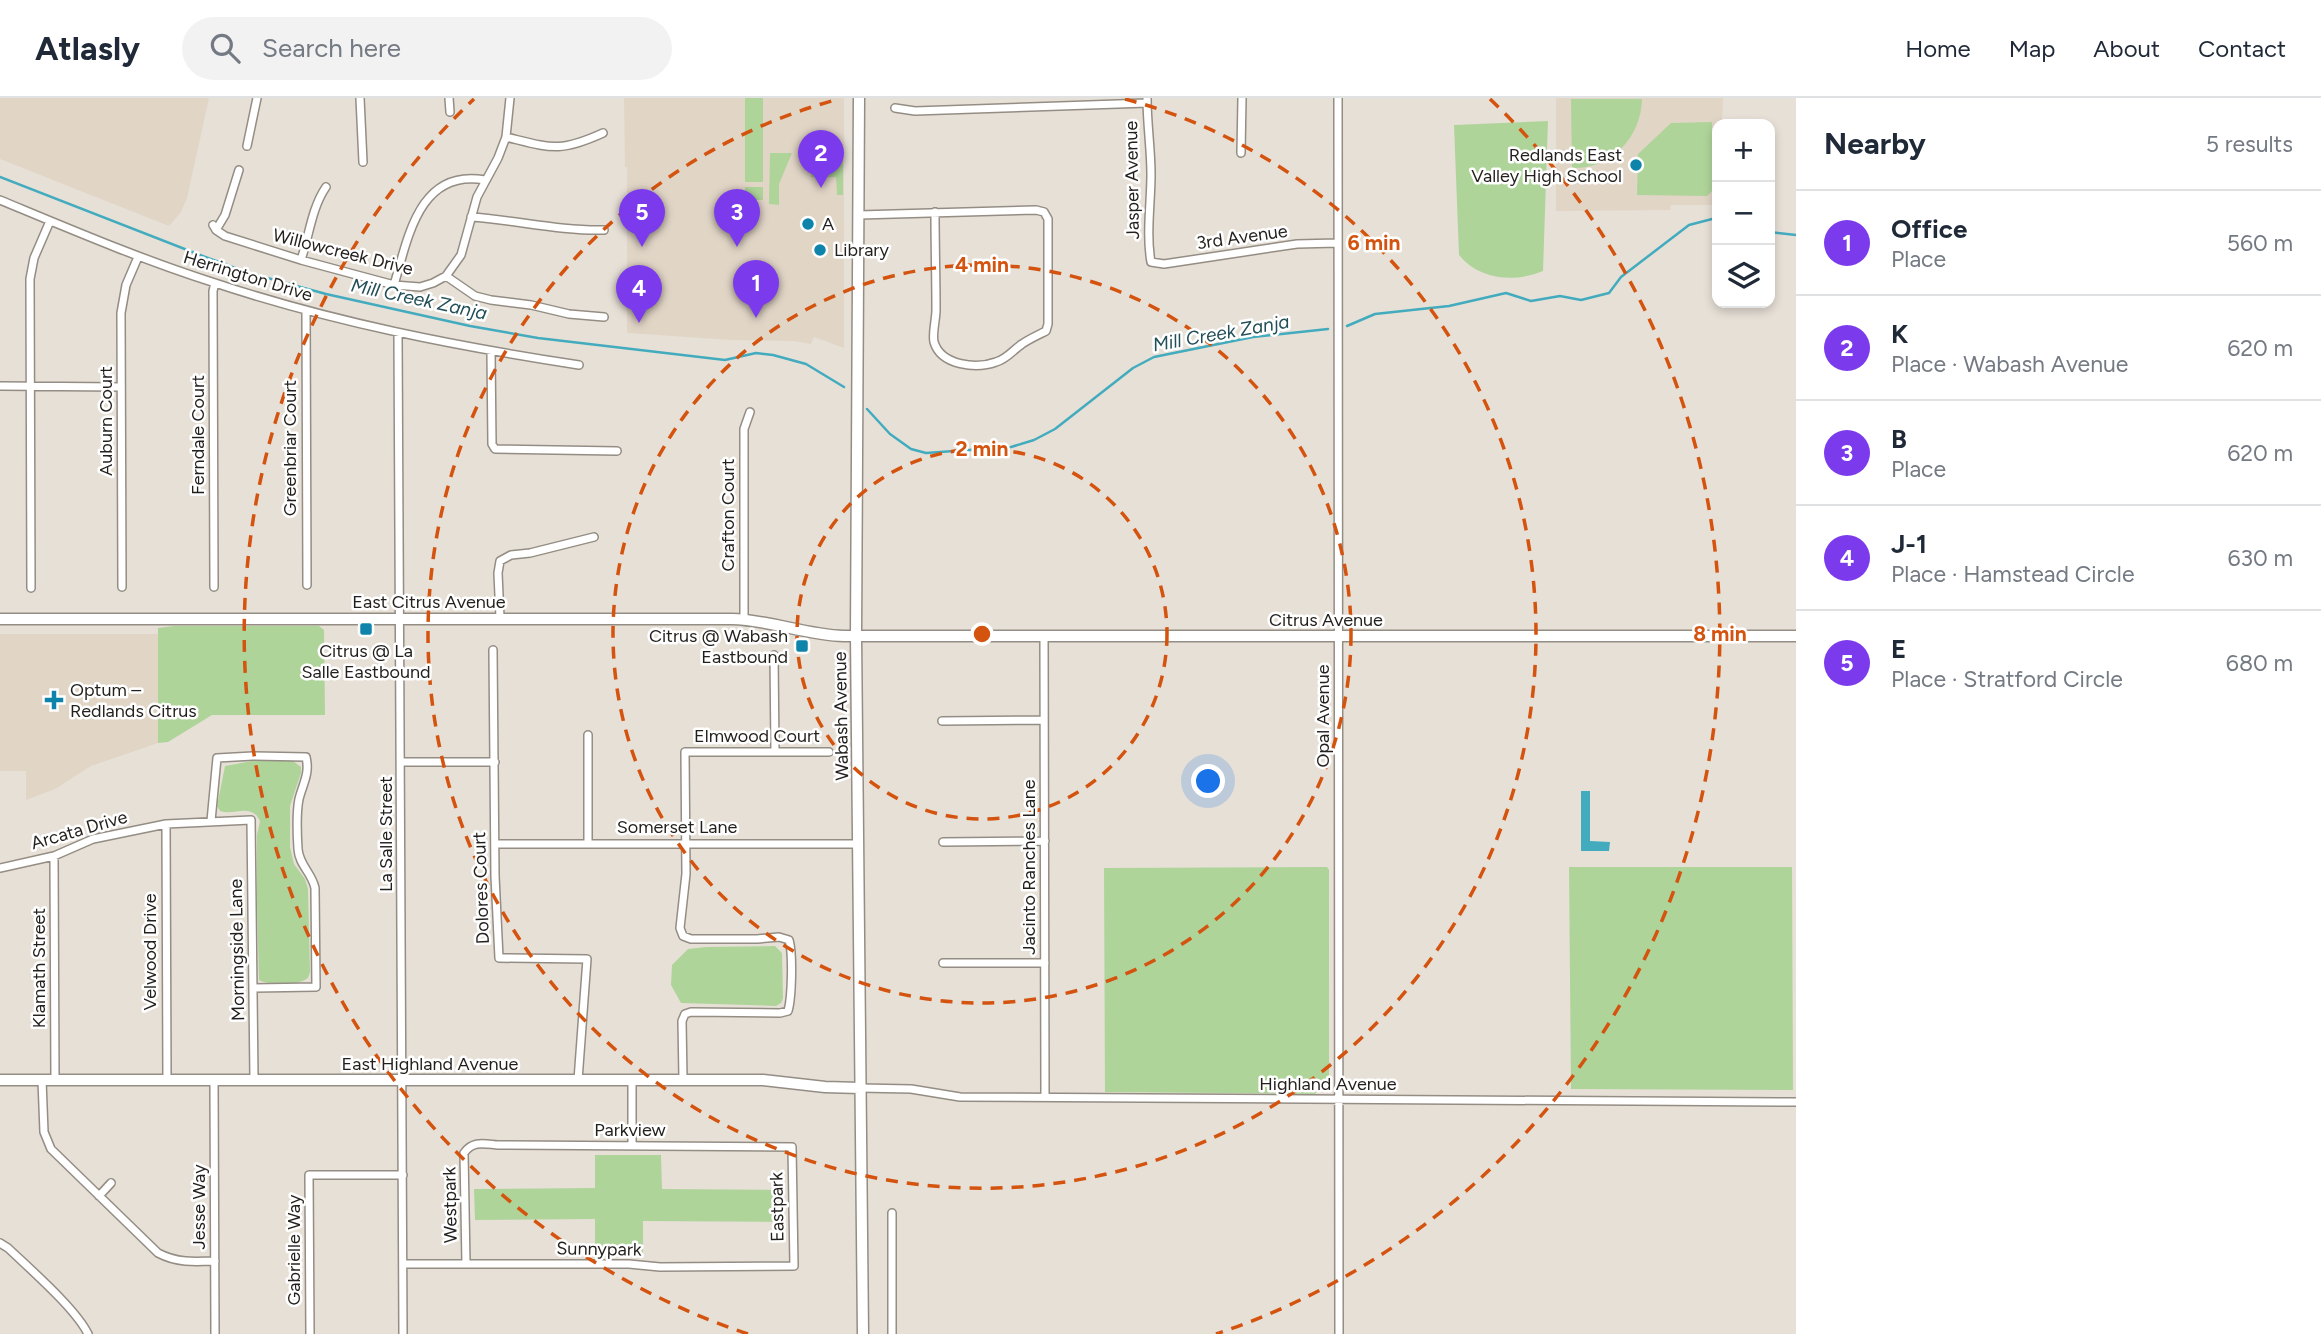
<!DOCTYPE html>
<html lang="en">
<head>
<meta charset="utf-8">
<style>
  :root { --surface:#fff; --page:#f2f2f3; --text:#1f2937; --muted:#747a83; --line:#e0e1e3; --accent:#7c3aed }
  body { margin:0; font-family:Figtree,sans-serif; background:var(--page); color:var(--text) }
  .controls { position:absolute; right:21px; top:21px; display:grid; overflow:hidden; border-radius:14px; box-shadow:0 4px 10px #0003 }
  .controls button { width:63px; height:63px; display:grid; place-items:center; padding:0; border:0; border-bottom:2px solid var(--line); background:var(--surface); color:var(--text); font:35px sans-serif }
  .you { position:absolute; left:1209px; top:684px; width:24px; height:24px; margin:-18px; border:5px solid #fff; border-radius:50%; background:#1a73e8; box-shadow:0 0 0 10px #1a73e833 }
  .badge { display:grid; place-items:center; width:46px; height:46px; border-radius:50%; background:var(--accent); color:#fff; font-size:23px; font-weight:700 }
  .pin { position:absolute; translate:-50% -58px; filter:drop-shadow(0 2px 4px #0008) }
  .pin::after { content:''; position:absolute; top:37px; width:24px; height:21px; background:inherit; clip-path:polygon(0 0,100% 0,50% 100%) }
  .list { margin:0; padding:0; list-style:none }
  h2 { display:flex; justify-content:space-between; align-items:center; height:91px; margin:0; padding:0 28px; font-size:30px }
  h2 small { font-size:23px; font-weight:400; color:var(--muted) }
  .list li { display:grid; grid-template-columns:46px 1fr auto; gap:21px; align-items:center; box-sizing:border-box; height:105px; padding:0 28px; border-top:2px solid var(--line) }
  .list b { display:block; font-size:26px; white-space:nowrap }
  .list p { margin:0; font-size:23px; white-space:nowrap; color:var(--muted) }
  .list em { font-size:23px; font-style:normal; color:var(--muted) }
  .icon { flex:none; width:38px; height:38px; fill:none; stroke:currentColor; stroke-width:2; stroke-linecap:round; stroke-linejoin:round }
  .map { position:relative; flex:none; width:1796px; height:1236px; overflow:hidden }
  header { display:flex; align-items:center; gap:42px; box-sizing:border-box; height:98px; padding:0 35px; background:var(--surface); border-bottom:2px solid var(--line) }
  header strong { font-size:33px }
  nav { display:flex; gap:38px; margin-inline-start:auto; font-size:24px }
  .search { width:490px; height:63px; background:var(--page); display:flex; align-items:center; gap:18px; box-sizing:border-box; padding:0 24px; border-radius:38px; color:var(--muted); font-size:26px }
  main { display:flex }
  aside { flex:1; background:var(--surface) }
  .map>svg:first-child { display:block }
</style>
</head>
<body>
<header>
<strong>Atlasly</strong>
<div class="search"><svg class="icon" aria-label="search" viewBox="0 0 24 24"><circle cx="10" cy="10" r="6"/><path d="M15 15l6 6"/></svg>Search here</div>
<nav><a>Home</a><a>Map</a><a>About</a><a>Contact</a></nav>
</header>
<main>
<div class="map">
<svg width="1796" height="1236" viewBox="0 0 1796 1236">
  <rect width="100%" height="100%" fill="#e7e0d7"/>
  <path fill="#e1d5c6" d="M 0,0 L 209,0 L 187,100 L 181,114 L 169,128 L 0,61 Z
    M 624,0 L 844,0 L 844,250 L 814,239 L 811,246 L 794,243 L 732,242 L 627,235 L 627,69 L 625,69 Z
    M 1556,0 L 1723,0 L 1722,26 L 1717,26 L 1717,107 L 1671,107 L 1670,112 L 1556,113 Z
    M 0,536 L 158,536 L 158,645 L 91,668 L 55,691 L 26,702 L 26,673 L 0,673 Z"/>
  <path fill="#afd49a" d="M 745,0 L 763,0 L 763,84 L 745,84 Z
    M 1571,1 L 1642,1 C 1641,40 1611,71 1572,70 Z
    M 1548,23 L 1543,173 C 1515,185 1479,182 1459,157 L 1454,27 Z
    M 1712,24 L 1712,93 L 1707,98 L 1637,97 L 1638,56 L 1671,25 Z
    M 770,55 L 792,55 L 779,86 L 779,107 L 769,106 Z
    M 843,55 L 843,97 L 837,97 L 836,79 L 811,79 L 811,60 L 837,60 L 837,56 Z
    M 745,89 L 763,89 L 763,102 L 745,102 Z
    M 174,528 L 319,528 L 324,532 L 325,617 L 212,617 L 168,644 L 158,645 L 158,530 Z
    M 252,663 L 293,663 L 301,669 L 301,675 L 290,708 L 290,749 L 294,766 L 305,781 L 308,791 L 310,874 L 308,880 C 298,888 270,888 259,882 L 257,806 L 257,737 L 260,723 C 251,704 235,718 220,713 L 217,708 L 225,668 Z
    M 1327,769 L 1329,772 L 1329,978 L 1315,996 L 1105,994 L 1104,770 Z
    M 1569,769 L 1792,769 L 1793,992 L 1571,991 Z
    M 775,848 L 782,855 L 783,900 L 781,905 L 776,908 L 681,905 L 671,887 L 672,867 L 688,851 L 706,849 Z
    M 595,1057 L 661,1057 L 662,1091 L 784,1092 L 783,1124 L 643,1123 L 643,1155 L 595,1155 L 595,1121 L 475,1122 L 474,1091 L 595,1090 Z"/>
  <path fill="#43abbe" d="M 1581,693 L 1590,693 L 1590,743 L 1610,744 L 1609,753 L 1581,753 Z"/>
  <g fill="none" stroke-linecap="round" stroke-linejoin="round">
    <path stroke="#43abbe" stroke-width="2.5" d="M 0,79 L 200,157 L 246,174 L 326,196 L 470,228 L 538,240 L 725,262 L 756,255 L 773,257 L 806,266 L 844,289
      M 1770,134 L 1796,137
      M 1347,228 L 1375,216 L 1449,208 L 1506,195 L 1531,203 L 1560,198 L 1581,202 L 1609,195 L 1621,179 L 1689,127 L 1712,121 L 1717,123
      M 867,311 L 890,336 L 911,351 L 926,355 L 1011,349 L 1034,342 L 1055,331 L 1133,270 L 1154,259 L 1253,239 L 1328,231"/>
    <defs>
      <path id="street" d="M 360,0 L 363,64
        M 449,0 L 450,14
        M 1147,0 C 1147,26 1151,51 1151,76 C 1151,105 1146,136 1151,164 L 1164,166 L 1297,146 L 1337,145
        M 1338,0 L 1339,1236
        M 895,10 L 915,13 L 1147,5
        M 506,39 C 551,50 559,55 603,35
        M 247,48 L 257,0
        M 1241,55 L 1242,0
        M 0,102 C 70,131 140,161 212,184 C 332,224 455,248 579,267
        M 859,117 L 1036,112 L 1044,114 L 1048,121 L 1048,226 L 1046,233 C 1038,237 1029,241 1022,246 C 1013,252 1007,261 996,264 C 977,271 941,268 934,244 C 932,235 936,222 936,212 C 936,179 935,147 935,114
        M 471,119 C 516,122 559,133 604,132
        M 213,127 L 216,132 L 225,138 L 301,162 L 394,187 L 420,189 L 433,185 L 446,178 L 461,157 L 477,99 L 498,60 L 506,39 L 510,0
        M 216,132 L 225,117 L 239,72
        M 301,162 C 309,138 312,109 326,89
        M 446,178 L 475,198 L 491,202 L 531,207 L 569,216 L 604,219
        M 394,187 C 408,140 419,70 485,82
        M 306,212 L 307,487
        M 398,236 L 403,1236
        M 491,254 L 492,346 L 495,351 L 617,353
        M 0,288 L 121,289
        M 122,489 L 121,215 L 126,187 L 138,159
        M 214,489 L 213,193 L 215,185
        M 31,490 L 30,181 L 34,160 L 50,123
        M 500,520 L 498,475 L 500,463 L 511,457 L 530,455 L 594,439
        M 744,521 L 744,331 L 750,314
        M 1044,538 L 1045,999
        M 493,552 L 495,778 L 499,860 L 587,861 L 578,982
        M 774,557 L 775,654
        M 942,623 L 1044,622
        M 402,664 L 495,664
        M 211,723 L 217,660 L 253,658 L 306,659 C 310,676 303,685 299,701 C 296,716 297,735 298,751 C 299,767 312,775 315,790 L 316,889 L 253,890
        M 166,726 L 167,982
        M 943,744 L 1045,743
        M 588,745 L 588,637
        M 495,746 L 858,746
        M 54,758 L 55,982
        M 0,770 L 54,758 L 93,741 L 166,726 L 251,722 L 254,981
        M 943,865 L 1045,865
        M 214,981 L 215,1236
        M 683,981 L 682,923 L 685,916 L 691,914 L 780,915 L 788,913 C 792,899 793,855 789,842 L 779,839 L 757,841 L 691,841 L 683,838 L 680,830 L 686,776 L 685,654 L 829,654
        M 42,982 L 44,1034 L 51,1051 L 158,1155 C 177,1165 194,1164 215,1163
        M 632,982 L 632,1048
        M 860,990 L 911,991 L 960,999 L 1796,1004
        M 99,1098 L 111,1085
        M 0,1145 L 8,1150 C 30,1171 76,1211 88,1236
        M 403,1166 L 629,1166 L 660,1169 L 794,1168 L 792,1049 L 498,1047 C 485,1046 473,1042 464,1055 L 466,1166
        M 310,1236 L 309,1077 L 403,1077
        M 892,1236 L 892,1115"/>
      <path id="secondary" d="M 859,0 L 856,538 L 863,1236
        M 0,521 L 732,521 C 770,522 806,537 844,538 L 1796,538
        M 0,982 L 763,982 L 825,989 L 860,990"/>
    </defs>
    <use href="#street" stroke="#948d84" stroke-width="10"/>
    <use href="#secondary" stroke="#948d84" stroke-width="13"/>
    <use href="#street" stroke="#fff" stroke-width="7"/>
    <use href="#secondary" stroke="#fff" stroke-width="10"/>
  </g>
  <g fill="none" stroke="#d4530e" stroke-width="3.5" stroke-dasharray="12 9">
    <circle cx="982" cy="536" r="185"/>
    <circle cx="982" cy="536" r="369"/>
    <path d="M1125 1A554 554 0 1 1 839 1"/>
    <path d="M748 1236A738 738 0 0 1 474 1M1490 1A738 738 0 0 1 1216 1236"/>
  </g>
  <g fill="#0f84aa" stroke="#fff" stroke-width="2.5">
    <circle cx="1636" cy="67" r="7"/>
    <circle cx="808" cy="126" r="7"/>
    <circle cx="820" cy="152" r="7"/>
    <rect x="359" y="524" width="14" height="14" rx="3.5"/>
    <rect x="795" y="541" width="14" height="14" rx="3.5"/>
    <path d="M50.5 591.5h7v7h7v7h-7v7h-7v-7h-7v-7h7z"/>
  </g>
  <g text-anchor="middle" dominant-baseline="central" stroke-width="5" stroke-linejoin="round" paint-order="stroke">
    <g font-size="18" fill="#221f1c" stroke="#fff" text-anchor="start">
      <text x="1622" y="57" text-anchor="end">Redlands East<tspan x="1622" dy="21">Valley High School</tspan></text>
      <text x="822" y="126">A</text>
      <text x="834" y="152">Library</text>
      <text x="788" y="538" text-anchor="end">Citrus @ Wabash<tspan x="788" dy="21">Eastbound</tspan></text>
      <text x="366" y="553" text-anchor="middle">Citrus @ La<tspan x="366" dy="21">Salle Eastbound</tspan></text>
      <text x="70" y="592">Optum –<tspan x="70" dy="21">Redlands Citrus</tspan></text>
    </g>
    <g font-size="18" fill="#221f1c" stroke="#fff">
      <text transform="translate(1132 82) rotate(-91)">Jasper Avenue</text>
      <text transform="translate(1242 139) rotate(-8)">3rd Avenue</text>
      <text transform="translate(343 154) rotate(14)">Willowcreek Drive</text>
      <text transform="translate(248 178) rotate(17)">Herrington Drive</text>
      <text transform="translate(106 323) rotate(-90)">Auburn Court</text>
      <text transform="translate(198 337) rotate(-90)">Ferndale Court</text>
      <text transform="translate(290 350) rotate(-90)">Greenbriar Court</text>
      <text transform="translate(728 417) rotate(-90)">Crafton Court</text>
      <text x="429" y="504">East Citrus Avenue</text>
      <text x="1326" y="522">Citrus Avenue</text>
      <text transform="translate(841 618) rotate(-91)">Wabash Avenue</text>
      <text transform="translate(1323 618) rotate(-90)">Opal Avenue</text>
      <text x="757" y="638">Elmwood Court</text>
      <text x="677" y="729">Somerset Lane</text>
      <text transform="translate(79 732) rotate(-16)">Arcata Drive</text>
      <text transform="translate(386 736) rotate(-90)">La Salle Street</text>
      <text transform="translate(1029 769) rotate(-90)">Jacinto Ranches Lane</text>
      <text transform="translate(481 790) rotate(-92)">Dolores Court</text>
      <text transform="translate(237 852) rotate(-91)">Morningside Lane</text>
      <text transform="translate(150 854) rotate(-90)">Velwood Drive</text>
      <text transform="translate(39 870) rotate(-90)">Klamath Street</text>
      <text x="430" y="966">East Highland Avenue</text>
      <text x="1328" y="986">Highland Avenue</text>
      <text x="630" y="1032">Parkview</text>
      <text transform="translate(450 1107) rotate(-91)">Westpark</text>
      <text transform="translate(199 1109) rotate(-90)">Jesse Way</text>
      <text transform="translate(777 1109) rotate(-91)">Eastpark</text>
      <text transform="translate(599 1151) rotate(1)">Sunnypark</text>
      <text transform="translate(294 1152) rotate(-90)">Gabrielle Way</text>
    </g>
    <g font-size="19" font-style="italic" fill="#214e57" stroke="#fff">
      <text transform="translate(419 201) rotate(12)">Mill Creek Zanja</text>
      <text transform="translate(1221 235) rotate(-10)">Mill Creek Zanja</text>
    </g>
  </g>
  <circle cx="982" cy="536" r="10" fill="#d4530e" stroke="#fff" stroke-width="3.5"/>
  <g font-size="21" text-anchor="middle" font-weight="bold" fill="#d4530e" stroke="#fff" stroke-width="5" stroke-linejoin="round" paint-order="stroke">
    <text x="1374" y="152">6 min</text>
    <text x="982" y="174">4 min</text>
    <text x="982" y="358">2 min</text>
    <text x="1720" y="543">8 min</text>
  </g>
</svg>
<div class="controls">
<button>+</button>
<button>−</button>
<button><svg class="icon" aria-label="layers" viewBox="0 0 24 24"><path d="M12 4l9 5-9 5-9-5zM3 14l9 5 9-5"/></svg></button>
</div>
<div class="you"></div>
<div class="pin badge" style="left:756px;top:220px">1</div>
<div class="pin badge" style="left:821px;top:90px">2</div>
<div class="pin badge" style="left:737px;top:149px">3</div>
<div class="pin badge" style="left:639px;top:225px">4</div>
<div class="pin badge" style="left:642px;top:149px">5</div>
</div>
<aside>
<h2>Nearby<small>5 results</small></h2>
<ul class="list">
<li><span class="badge">1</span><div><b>Office</b><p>Place</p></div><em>560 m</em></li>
<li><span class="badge">2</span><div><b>K</b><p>Place · Wabash Avenue</p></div><em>620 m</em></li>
<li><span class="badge">3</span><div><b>B</b><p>Place</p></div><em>620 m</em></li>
<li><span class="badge">4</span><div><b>J-1</b><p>Place · Hamstead Circle</p></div><em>630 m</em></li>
<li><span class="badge">5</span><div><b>E</b><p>Place · Stratford Circle</p></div><em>680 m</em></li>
</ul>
</aside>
</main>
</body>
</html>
